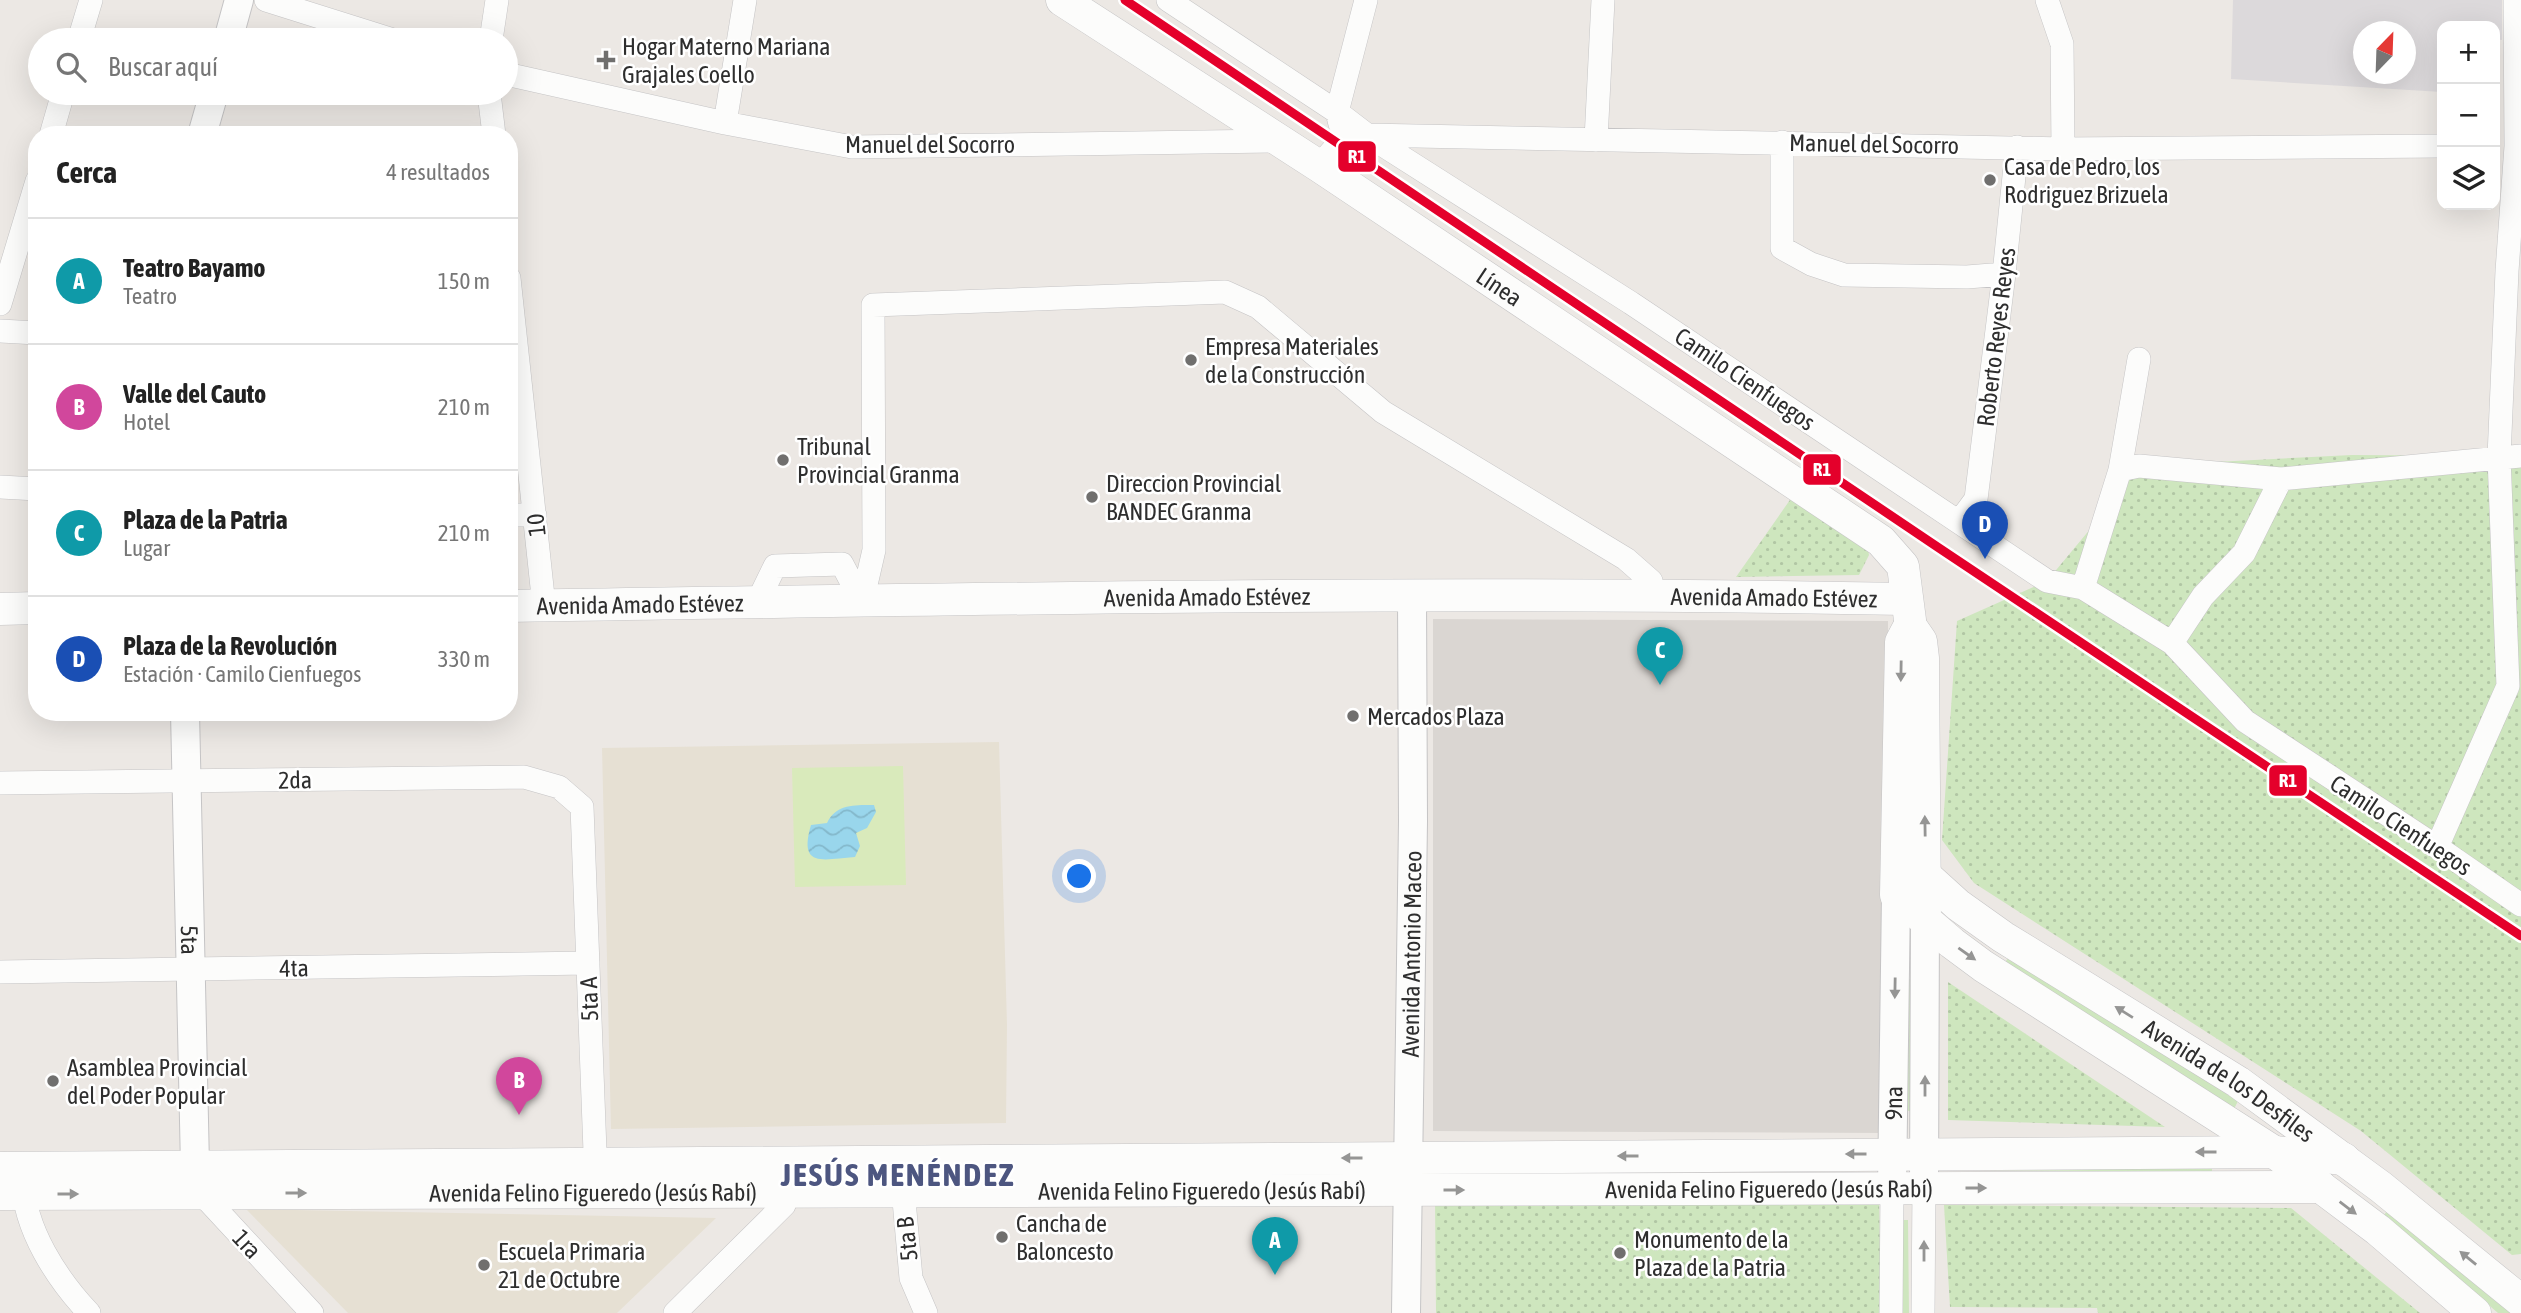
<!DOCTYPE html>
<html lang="es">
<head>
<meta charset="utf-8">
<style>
  :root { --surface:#fff; --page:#f2f2f2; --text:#222; --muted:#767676; --line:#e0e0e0; --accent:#706f6e }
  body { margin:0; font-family:"Asap Condensed",sans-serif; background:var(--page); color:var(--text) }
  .controls { position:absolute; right:21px; top:21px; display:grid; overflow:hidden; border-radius:14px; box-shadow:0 7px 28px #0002 }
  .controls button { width:63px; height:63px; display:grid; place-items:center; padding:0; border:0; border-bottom:2px solid var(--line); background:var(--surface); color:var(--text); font:35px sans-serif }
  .compass { position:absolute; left:2353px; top:21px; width:63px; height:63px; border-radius:50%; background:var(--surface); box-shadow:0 7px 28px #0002; rotate:23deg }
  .you { position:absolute; left:1080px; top:877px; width:24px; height:24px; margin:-18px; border:5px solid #fff; border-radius:50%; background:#1a73e8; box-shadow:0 0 0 10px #1a73e833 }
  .badge { display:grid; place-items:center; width:46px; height:46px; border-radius:50%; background:var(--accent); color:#fff; font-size:23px; font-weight:700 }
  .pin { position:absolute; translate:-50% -58px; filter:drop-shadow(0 2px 4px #0008) }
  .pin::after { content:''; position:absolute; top:37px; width:24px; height:21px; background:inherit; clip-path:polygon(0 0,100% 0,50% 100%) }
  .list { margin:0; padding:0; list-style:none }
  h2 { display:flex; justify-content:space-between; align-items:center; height:91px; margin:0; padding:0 28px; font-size:30px }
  h2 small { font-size:23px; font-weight:400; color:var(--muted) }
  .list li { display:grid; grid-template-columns:46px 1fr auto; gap:21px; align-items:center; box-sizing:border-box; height:126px; padding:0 28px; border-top:2px solid var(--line) }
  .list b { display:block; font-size:26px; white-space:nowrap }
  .list p { margin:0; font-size:23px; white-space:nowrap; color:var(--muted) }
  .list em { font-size:23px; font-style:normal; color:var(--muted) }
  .icon { flex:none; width:38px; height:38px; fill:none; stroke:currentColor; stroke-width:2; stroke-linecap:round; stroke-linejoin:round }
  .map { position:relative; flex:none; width:2521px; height:1313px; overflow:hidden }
  .search { position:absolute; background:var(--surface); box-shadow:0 7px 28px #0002; left:28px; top:28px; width:490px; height:77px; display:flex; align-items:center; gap:18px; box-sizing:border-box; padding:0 24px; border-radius:38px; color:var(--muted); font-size:26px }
  .panel { position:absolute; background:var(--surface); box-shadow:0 7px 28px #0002; left:28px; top:126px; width:490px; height:595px; border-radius:28px }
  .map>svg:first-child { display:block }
</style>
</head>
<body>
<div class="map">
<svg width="2521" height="1313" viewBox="0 0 2521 1313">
  <defs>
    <pattern id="grass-dots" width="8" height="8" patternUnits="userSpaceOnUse" patternTransform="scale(1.75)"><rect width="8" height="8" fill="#cee6be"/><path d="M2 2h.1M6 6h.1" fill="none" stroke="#b1c6a4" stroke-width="1.8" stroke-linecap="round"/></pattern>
    <pattern id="water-waves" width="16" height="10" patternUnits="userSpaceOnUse" patternTransform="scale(1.75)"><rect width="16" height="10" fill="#99d6ec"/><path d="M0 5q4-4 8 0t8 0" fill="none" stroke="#84b8cb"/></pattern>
  </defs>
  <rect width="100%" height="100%" fill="#ece8e4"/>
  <path fill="#dcd9db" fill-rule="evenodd" d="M 2233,0 L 2502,0 L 2502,40 L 2495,39 L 2495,26 L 2442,26 L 2442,92 L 2231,79 ZM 2364,32 L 2406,32 L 2406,74 L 2364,74 Z"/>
  <path fill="#e6e0d3" d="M 999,742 L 1007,1025 L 1006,1123 L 611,1129 L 602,748 Z
    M 246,1209 L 716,1218 L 617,1313 L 348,1313 Z"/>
  <path fill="url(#grass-dots)" d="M 2352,455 L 2521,456 L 2521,1254 L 2512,1255 L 2361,1131 L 1974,883 L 1942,840 L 1957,621 L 2047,581 L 2096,522 L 2130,460 L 2215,462 Z
    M 1792,497 L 1867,546 L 1869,555 L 1859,575 L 1736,577 Z
    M 1948,982 L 2165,1127 L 1948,1120 Z
    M 1879,1196 L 1881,1313 L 1436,1313 L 1435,1198 Z
    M 1944,1205 L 2291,1208 L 2420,1313 L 2098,1313 L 2097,1308 L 1950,1307 Z"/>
  <path fill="#cee6be" d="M 2010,955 L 2238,1101 L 2233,1111 L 2002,967 Z
    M 1906,979 L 1914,979 L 1914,1111 L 1907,1111 Z
    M 1978,1162 L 2212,1162 L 2212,1172 L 1978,1170 Z
    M 2391,1206 L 2517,1313 L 2498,1313 L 2384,1215 Z
    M 1900,1220 L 1908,1220 L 1909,1313 L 1901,1313 Z"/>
  <path fill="#d9eabb" d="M 903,766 L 906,885 L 795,887 L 792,768 Z"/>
  <path fill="#dad6d2" d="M 1433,619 L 1888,621 L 1887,1133 L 1433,1131 Z"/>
  <path fill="url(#water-waves)" d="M 874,805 L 876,812 L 867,828 L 856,833 L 860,846 L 855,857 C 824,859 798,869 811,825 L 827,823 C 836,804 854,805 874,805 Z"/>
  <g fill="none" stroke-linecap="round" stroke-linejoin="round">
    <defs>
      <path id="minor" d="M 266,0 L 393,40
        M 1168,0 L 1337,112 L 1367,135 L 1631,303 L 2047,581 L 2083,588 L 2172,643 L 2245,721 L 2437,847 L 2521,905
        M 2047,0 L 2062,44 L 2063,149
        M 79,40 L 91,0
        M 491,40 L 497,0
        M 506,74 L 725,123 L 852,147 L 1278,141
        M 489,93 L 494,135
        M 725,123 L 745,0
        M 1340,124 L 1337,112 L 1366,0
        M 51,135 L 63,93
        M 1596,140 L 1603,0
        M 1782,142 L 1782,248 L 1811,264 L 1844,275 L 1967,277 L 2004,274
        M 1319,166 L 1344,137 L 1367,135 L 2063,149 L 2442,146
        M 509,278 L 544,606
        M 0,304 L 37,181
        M 0,331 L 37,333
        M 2120,470 L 2139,466 L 2281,479 L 2521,456
        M 0,487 L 37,489
        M 509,515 L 535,515
        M 1959,522 L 1976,499 L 2004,274 L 2017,147
        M 2083,588 L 2120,470 L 2139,359
        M 862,602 L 874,550 L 873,305 L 1225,292 L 1258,307 L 1383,412 L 1626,559 L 1651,581 L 1652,594
        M 757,603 L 775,566 L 842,564 L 862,602
        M 2172,643 L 2203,596 L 2244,553 L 2281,479
        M 0,783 L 524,777 L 559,787 L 582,807 L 596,1178
        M 2437,847 L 2508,686 L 2499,457 L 2507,271 L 2516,146 L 2515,0
        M 0,972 L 588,963
        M 902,1178 L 911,1278 L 926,1313
        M 23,1181 C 24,1229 57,1279 89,1313
        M 199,1183 L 202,1194 L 312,1313
        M 675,1313 L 784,1205 L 782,1192
        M 1891,1313 L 1892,1189
        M 1923,1313 L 1924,1188"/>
      <g id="tertiary">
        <path d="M 228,40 L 239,0"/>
        <path d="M 202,135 L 214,93"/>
        <path id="s1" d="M 185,712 L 195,1166"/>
        <path d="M 1924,1188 L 1925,919"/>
        <path id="s2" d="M 1892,1189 L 1896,895"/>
        <path id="s3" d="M 1406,1313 L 1413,821 L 1412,596"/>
      </g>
      <g id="secondary">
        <path id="s4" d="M 1062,0 L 1319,166 L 1881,541 L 1903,566 L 1910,620"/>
        <path id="s5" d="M 509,606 C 975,599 1441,590 1906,599"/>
        <path d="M 0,609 L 37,608"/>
        <path id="s6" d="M 1926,876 L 1958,905 L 2003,937 L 2238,1082 L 2381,1187 L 2521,1301"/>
        <path d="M 1925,919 L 1923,658 L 1921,641 L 1910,625 L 1901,642 L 1896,895 L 1952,943 L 1983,966 L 2274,1152 L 2378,1230 L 2475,1313"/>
        <path d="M 0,1168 L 2274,1152 L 2344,1159"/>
        <path id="s7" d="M 0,1194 L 2321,1187"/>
      </g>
    </defs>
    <use href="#minor" stroke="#c5c4c5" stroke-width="24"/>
    <use href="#tertiary" stroke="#c5c4c5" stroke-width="30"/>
    <use href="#secondary" stroke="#c5c4c5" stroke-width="33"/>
    <use href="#minor" stroke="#fcfcfb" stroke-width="23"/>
    <use href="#tertiary" stroke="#fcfcfb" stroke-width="28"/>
    <use href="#secondary" stroke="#fcfcfb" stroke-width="32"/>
    <defs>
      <path id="rail-1" d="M 1125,0 L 1939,548 L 2521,936"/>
    </defs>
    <use href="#rail-1" stroke="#fff" stroke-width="14"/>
    <use href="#rail-1" stroke="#e4002b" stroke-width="9"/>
  </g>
  <defs><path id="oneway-solid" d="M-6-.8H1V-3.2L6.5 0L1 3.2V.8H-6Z" transform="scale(1.75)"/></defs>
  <g fill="#959594">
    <use href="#oneway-solid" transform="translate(1901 671) rotate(91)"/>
    <use href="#oneway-solid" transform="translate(1925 826) rotate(-91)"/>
    <use href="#oneway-solid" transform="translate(1967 954) rotate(35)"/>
    <use href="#oneway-solid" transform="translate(1895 988) rotate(91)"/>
    <use href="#oneway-solid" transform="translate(2124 1012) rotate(-148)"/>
    <use href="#oneway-solid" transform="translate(1925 1086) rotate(-90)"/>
    <use href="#oneway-solid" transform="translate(2206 1152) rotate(180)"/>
    <use href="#oneway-solid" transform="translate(1856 1154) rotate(180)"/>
    <use href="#oneway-solid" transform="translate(1628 1156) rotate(180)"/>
    <use href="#oneway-solid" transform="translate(1352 1158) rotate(180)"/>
    <use href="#oneway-solid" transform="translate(1976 1188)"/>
    <use href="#oneway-solid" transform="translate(1454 1190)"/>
    <use href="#oneway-solid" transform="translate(296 1193)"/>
    <use href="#oneway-solid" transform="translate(68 1194)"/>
    <use href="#oneway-solid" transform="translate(2348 1208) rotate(37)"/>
    <use href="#oneway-solid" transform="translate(1924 1251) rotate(-90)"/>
    <use href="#oneway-solid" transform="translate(2468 1258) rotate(-141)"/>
  </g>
  <g fill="#706f6e" stroke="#fff" stroke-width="2.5">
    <path d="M602.5 49.5h7v7h7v7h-7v7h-7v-7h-7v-7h7z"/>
    <circle cx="1990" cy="180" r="7"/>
    <circle cx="1191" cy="360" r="7"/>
    <circle cx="783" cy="460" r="7"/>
    <circle cx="1092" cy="497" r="7"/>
    <circle cx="1353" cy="716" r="7"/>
    <circle cx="53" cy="1081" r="7"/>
    <circle cx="1002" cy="1237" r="7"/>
    <circle cx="1620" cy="1253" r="7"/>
    <circle cx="484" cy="1265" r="7"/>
  </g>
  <g text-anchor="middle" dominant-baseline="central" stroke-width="5" stroke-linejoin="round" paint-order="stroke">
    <g font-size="24" fill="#2e2e2e" stroke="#fff" text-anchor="start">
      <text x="622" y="46">Hogar Materno Mariana<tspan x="622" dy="28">Grajales Coello</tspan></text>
      <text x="2004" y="166">Casa de Pedro, los<tspan x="2004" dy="28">Rodriguez Brizuela</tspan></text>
      <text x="1205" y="346">Empresa Materiales<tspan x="1205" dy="28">de la Construcción</tspan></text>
      <text x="797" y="446">Tribunal<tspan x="797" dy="28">Provincial Granma</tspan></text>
      <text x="1106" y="483">Direccion Provincial<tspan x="1106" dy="28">BANDEC Granma</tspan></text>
      <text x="1367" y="716">Mercados Plaza</text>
      <text x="67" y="1067">Asamblea Provincial<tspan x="67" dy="28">del Poder Popular</tspan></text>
      <text x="1016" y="1223">Cancha de<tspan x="1016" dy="28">Baloncesto</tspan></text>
      <text x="1634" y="1239">Monumento de la<tspan x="1634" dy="28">Plaza de la Patria</tspan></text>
      <text x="498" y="1251">Escuela Primaria<tspan x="498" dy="28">21 de Octubre</tspan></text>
    </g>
    <g font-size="24" fill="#2e2e2e" stroke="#fff">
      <text x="930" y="144">Manuel del Socorro</text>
      <text transform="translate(1874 144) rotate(1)">Manuel del Socorro</text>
      <text stroke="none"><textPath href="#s4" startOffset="523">Línea</textPath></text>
      <text transform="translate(1996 337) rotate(-83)">Roberto Reyes Reyes</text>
      <text transform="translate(1745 379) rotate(34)">Camilo Cienfuegos</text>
      <text transform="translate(536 525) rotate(-96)">10</text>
      <text stroke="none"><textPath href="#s5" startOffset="698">Avenida Amado Estévez</textPath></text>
      <text stroke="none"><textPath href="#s5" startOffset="1265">Avenida Amado Estévez</textPath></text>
      <text stroke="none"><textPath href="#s5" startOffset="131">Avenida Amado Estévez</textPath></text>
      <text transform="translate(295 780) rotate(-1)">2da</text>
      <text transform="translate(2401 825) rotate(33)">Camilo Cienfuegos</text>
      <text stroke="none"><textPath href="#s1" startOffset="228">5ta</textPath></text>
      <text stroke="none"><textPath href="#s3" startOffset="359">Avenida Antonio Maceo</textPath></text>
      <text transform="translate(294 968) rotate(-1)">4ta</text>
      <text transform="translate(589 999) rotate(-92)">5ta A</text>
      <text stroke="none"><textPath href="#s6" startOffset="366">Avenida de los Desfiles</textPath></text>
      <text stroke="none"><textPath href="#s2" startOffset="86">9na</textPath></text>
      <text stroke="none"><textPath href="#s7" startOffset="1769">Avenida Felino Figueredo (Jesús Rabí)</textPath></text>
      <text stroke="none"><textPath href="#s7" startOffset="1202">Avenida Felino Figueredo (Jesús Rabí)</textPath></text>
      <text stroke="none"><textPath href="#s7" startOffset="593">Avenida Felino Figueredo (Jesús Rabí)</textPath></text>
      <text transform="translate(907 1239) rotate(-96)">5ta B</text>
      <text transform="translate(247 1244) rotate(47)">1ra</text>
    </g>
    <g font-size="32" font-weight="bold" letter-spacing="2" fill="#4d5680" stroke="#fff">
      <text x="898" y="1174">JESÚS MENÉNDEZ</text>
    </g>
  </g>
  <g stroke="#fff" stroke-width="2.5">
    <rect x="1337" y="140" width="40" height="33" rx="7" fill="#e4002b"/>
    <rect x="1802" y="453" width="40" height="33" rx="7" fill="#e4002b"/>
    <rect x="2268" y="764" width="40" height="33" rx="7" fill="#e4002b"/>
  </g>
  <g font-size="19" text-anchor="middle" font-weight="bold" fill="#fff">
    <text x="1357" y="163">R1</text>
    <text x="1822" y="476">R1</text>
    <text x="2288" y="787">R1</text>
  </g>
</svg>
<div class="controls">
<button>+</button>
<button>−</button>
<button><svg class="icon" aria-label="layers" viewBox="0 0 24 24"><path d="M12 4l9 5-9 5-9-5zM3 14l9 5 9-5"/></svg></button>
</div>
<svg class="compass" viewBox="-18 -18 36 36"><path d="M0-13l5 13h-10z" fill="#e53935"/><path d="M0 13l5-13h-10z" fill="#767676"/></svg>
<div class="you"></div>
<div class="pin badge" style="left:1275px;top:1275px;background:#0f9aa8">A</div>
<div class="pin badge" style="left:519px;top:1115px;background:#d1479c">B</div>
<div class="pin badge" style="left:1660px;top:685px;background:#0f9aa8">C</div>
<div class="pin badge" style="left:1985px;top:559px;background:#1a4fb4">D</div>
<div class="search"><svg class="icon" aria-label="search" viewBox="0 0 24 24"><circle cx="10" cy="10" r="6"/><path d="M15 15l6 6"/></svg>Buscar aquí</div>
<section class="panel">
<h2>Cerca<small>4 resultados</small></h2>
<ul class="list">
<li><span class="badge" style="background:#0f9aa8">A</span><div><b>Teatro Bayamo</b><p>Teatro</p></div><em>150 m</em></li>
<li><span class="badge" style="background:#d1479c">B</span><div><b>Valle del Cauto</b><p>Hotel</p></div><em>210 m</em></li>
<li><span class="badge" style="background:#0f9aa8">C</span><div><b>Plaza de la Patria</b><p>Lugar</p></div><em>210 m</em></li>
<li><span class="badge" style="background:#1a4fb4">D</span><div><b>Plaza de la Revolución</b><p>Estación · Camilo Cienfuegos</p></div><em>330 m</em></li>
</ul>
</section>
</div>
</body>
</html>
